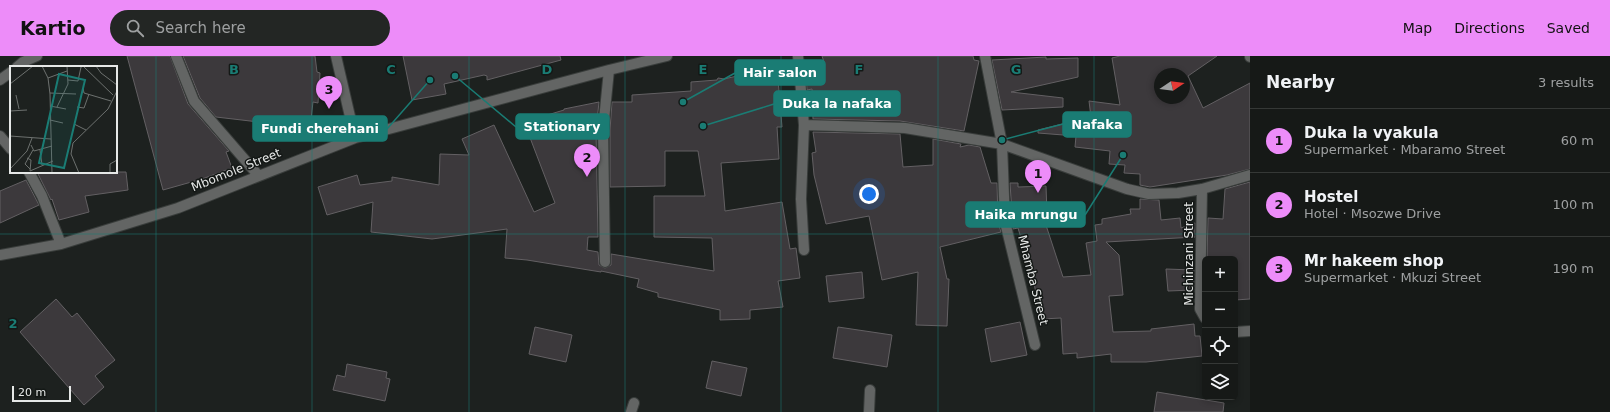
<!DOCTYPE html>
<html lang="en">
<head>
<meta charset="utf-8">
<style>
  :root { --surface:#161917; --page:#232624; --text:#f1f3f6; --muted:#9ea0a1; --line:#353836; --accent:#ed8cf9 }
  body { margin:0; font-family:"DejaVu Sans",sans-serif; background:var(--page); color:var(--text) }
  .controls { position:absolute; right:12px; bottom:12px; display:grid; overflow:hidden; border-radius:6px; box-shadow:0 2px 6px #0003 }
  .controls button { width:36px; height:36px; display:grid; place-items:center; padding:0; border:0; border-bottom:1px solid var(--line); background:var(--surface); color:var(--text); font:20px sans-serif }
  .compass { position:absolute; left:1154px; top:12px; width:36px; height:36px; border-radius:50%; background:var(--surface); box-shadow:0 2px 6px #0003; rotate:77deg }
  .scale { position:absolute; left:12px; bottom:10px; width:59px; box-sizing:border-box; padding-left:4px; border:2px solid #e6e8e7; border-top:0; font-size:11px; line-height:14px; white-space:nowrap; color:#e6e8e7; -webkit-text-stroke:3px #141816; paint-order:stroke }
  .you { position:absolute; left:869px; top:138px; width:14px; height:14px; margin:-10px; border:3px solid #fff; border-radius:50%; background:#1a73e8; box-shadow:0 0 0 6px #1a73e833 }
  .badge { display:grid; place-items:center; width:26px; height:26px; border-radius:50%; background:var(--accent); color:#111; font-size:13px; font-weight:700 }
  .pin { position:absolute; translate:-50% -33px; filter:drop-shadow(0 1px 2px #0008) }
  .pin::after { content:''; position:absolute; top:21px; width:14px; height:12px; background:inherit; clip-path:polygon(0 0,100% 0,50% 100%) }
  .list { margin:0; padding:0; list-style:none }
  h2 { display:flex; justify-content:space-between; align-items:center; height:52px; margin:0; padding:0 16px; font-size:17px }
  h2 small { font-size:13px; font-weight:400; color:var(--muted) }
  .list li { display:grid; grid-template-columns:26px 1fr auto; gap:12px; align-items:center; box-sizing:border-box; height:64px; padding:0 16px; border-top:1px solid var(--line) }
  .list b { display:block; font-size:15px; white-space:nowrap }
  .list p { margin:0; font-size:13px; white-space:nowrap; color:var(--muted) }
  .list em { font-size:13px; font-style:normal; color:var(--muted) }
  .icon { flex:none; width:22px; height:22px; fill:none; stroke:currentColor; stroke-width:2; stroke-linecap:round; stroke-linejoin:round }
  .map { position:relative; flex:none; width:1250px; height:356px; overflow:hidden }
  header { display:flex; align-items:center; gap:24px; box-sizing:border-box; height:56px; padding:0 20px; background:var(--accent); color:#111 }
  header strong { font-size:19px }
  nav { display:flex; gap:22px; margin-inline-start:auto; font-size:14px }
  .search { width:280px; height:36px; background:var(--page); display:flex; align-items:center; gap:10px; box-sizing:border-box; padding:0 14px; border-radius:22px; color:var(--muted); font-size:15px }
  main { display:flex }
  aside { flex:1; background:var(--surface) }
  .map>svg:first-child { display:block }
</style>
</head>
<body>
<header>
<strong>Kartio</strong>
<div class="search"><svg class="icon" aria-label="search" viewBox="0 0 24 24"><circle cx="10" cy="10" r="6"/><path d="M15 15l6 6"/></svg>Search here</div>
<nav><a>Map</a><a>Directions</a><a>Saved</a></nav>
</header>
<main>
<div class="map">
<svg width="1250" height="356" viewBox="0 0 1250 356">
  <rect width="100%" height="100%" fill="#1d211f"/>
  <path fill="#3c393c" stroke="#636063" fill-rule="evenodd" d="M 127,0 L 170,0 L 188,48 L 229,95 L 226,96 L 232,112 L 202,123 L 163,134 Z
    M 183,0 L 315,0 L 317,16 L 320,17 L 318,47 L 313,46 L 310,72 L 216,61 L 200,42 Z
    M 403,0 L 560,0 L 561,4 L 487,24 L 487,20 L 484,19 L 444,28 L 446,38 L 412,44 Z
    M 822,0 L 973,0 L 974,4 L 979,5 L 964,75 L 900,65 L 813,63 L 812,33 L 807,34 L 805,8 L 824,6 Z
    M 1120,0 L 1217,0 L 1188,20 L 1203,52 L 1250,27 L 1250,113 L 1227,119 L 1150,131 L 1140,129 L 1140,118 L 1124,117 L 1125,109 L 1109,108 L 1110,95 L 1075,91 L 1076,80 L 1038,77 L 1038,74 L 1091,61 L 1089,45 L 1120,49 L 1112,2 ZM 1160,18 L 1184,18 L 1184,42 L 1160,42 Z
    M 1046,1 L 1046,3 L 1078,2 L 1078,21 L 1011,36 L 1063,42 L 1063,51 L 1002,54 L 992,4 Z
    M 777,11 L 782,71 L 777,71 L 779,103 L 721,107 L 725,155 L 782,146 L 790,193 L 796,192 L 800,222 L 778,225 L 783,251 L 750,254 L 750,263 L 720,264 L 720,254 L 658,241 L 658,237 L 637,231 L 639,223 L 601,215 L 601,216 L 527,204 L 505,202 L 507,173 L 432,183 L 371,176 L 373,146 L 327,159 L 318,131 L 357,119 L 360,129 L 392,125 L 392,121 L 439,129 L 440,98 L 469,99 L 462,83 L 494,69 L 534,156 L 555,147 L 524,66 L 564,54 L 564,53 L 599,46 L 596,74 L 598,181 L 588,181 L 587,194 L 598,196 L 599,209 L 605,212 L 611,209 L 611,198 L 714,215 L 712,182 L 654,181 L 654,140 L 705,140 L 698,95 L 665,95 L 665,130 L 610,131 L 610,74 L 612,46 L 632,46 L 632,39 L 691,35 L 691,26 L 717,24 L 718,22 L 724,23 Z
    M 813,76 L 900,78 L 903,111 L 933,109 L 933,83 L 961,88 L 960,91 L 969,89 L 980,91 L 991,127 L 997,127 L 998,166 L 1001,176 L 940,191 L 947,223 L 949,223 L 947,270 L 916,269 L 918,216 L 882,224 L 869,160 L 826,168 L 814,119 L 812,97 L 816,96 Z
    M 43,116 L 126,116 L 128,134 L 85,140 L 89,156 L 59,164 L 52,143 L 51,144 L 38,118 Z
    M 26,124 L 39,149 L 0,167 L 0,135 Z
    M 1250,126 L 1250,243 L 1235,244 L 1235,203 L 1207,203 L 1208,162 L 1223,163 L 1225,133 Z
    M 1010,127 L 1018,127 L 1018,131 L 1046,130 L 1047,157 L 1042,157 L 1063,221 L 1091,219 L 1086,187 L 1097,185 L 1095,169 L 1102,168 L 1102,163 L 1131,158 L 1130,153 L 1140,153 L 1140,143 L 1159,144 L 1161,164 L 1180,162 L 1181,172 L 1195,167 L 1195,181 L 1106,186 L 1119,199 L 1123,239 L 1109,240 L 1113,276 L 1151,275 L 1151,273 L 1194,268 L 1195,280 L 1200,280 L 1202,300 L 1146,306 L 1111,306 L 1111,298 L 1077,302 L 1077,297 L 1063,298 L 1061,262 L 1042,263 L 1032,219 L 1018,172 L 1013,173 Z
    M 1166,213 L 1194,214 L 1194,234 L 1168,235 Z
    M 862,216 L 864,242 L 829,246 L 826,220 Z
    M 56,243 L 72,261 L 77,257 L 115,304 L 95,320 L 104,331 L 84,349 L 20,276 Z
    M 1020,266 L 1027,299 L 991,306 L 985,273 Z
    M 535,271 L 572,279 L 566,306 L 529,298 Z
    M 838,271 L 892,279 L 887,311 L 833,302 Z
    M 712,305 L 747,312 L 741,340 L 706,332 Z
    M 347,308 L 387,316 L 386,322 L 390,323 L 385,345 L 333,334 L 337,319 L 345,321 Z
    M 1157,336 L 1224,347 L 1223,356 L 1154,356 Z"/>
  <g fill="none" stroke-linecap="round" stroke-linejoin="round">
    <defs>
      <path id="minor" d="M 176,0 L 194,45 L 258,119
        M 336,0 L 355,82
        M 798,0 L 804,69 L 801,143 L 804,194
        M 985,0 L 1002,88 L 1005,166 L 1035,289
        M 1250,0 L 1250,1
        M 17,11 L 23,6 L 37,0
        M 0,24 L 11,16
        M 804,69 L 905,72 L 1002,88 L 1127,133 L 1149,138 L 1178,137 L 1202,133 L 1250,119
        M 0,80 L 11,93
        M 29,116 L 42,140 L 61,188
        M 1202,133 L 1200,253 L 1205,262
        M 0,199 L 61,188 L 178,152 L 355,82 L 609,14 L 667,0
        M 605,206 L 603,74 L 609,14
        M 1235,276 L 1250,275
        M 631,356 L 634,347
        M 869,356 L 870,334"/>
    </defs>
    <use href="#minor" stroke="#393d3b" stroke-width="12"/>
    <use href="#minor" stroke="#636564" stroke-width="10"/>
  </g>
  <path fill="none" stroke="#1a7c74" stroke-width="1" stroke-opacity="0.55" d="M 156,0 L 156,356M 312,0 L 312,356M 469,0 L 469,356M 625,0 L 625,356M 781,0 L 781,356M 938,0 L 938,356M 1094,0 L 1094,356M 0,178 L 1250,178"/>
  <g text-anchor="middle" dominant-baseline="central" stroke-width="3" stroke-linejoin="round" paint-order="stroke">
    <g font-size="12" fill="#e6e8e7" stroke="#141816">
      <text transform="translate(236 114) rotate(-22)">Mbomole Street</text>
      <text transform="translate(1189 198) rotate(-90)">Michinzani Street</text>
      <text transform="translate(1033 224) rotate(76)">Mhamba Street</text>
    </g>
  </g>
  <g transform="translate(10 10)">
    <rect width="107" height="107" fill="#1d211f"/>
    <path fill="none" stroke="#6d716f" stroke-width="1" d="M 32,0 L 38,12 L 40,28 L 42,107M 73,0 L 103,29M 86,0 L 91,7 L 107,19M 38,12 L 57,5M 58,14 L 68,15 L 71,1 L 74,0M 0,18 L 23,0M 73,22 L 74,27 L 101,35M 40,27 L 66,28M 6,29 L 9,43M 40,40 L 56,43M 47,41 L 58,18 L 57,0M 67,41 L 74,42 L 79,28M 0,45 L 17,44M 40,54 L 53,57M 64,58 L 76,64M 0,70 L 41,73M 21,79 L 24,85 L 42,80M 30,84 L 32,99M 17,92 L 21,94 L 20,105M 0,103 L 17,85 L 22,72M 20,103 L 15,98 L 23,84M 20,105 L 43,95M 69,107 L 61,88 L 63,77 L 98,43 L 107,25M 100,107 L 100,98 L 107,94"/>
    <path fill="#1a7c74" fill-opacity="0.15" stroke="#1a7c74" stroke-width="2" d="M 49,8 L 75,14 L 54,102 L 29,97 Z"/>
    <rect width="107" height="107" fill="none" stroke="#e6e8e7" stroke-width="2"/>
  </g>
  <g font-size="13" text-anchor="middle" font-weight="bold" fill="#1a7c74" stroke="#141816" stroke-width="3" stroke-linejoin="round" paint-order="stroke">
    <text x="234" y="18">B</text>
    <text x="391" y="18">C</text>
    <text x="547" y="18">D</text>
    <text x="703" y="18">E</text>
    <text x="859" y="18">F</text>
    <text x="1016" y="18">G</text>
    <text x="13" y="272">2</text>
  </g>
  <path fill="none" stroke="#1a7c74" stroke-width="1.5" d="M683 46L735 17M703 70L774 48M1002 84L1063 68M455 20L516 71M430 24L387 73M1123 99L1085 159"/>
  <g fill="#1a7c74" stroke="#141816" stroke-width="1.5">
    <circle cx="683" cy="46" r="4"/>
    <circle cx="703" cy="70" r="4"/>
    <circle cx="1002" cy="84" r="4"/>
    <circle cx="455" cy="20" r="4"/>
    <circle cx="430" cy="24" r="4"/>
    <circle cx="1123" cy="99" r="4"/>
  </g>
  <g fill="#1a7c74" stroke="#1a7c74" stroke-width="1.5">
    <rect x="735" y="4" width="90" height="25" rx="4"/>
    <rect x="774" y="35" width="126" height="25" rx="4"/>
    <rect x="1063" y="56" width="68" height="25" rx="4"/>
    <rect x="516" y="58" width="93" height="25" rx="4"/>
    <rect x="253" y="60" width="134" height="25" rx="4"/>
    <rect x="966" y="146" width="119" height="25" rx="4"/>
  </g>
  <g font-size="13" text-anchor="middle" font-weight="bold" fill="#fff">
    <text x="780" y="21">Hair salon</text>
    <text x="837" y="52">Duka la nafaka</text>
    <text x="1097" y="73">Nafaka</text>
    <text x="562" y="75">Stationary</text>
    <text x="320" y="77">Fundi cherehani</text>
    <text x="1026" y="163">Haika mrungu</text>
  </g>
</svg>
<div class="controls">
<button>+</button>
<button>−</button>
<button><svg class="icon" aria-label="locate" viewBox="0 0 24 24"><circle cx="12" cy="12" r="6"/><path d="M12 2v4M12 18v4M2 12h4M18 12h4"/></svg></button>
<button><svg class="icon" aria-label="layers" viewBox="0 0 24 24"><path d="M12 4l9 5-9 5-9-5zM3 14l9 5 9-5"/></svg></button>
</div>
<svg class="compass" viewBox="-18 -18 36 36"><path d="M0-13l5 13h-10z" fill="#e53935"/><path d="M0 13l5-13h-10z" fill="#9ea0a1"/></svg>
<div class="scale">20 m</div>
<div class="you"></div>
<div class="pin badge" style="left:1038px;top:137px">1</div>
<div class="pin badge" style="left:587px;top:121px">2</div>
<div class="pin badge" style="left:329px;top:53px">3</div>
</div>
<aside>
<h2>Nearby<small>3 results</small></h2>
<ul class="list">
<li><span class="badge">1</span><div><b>Duka la vyakula</b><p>Supermarket · Mbaramo Street</p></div><em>60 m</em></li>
<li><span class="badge">2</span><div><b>Hostel</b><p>Hotel · Msozwe Drive</p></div><em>100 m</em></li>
<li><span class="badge">3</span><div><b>Mr hakeem shop</b><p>Supermarket · Mkuzi Street</p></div><em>190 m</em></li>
</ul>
</aside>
</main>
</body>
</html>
